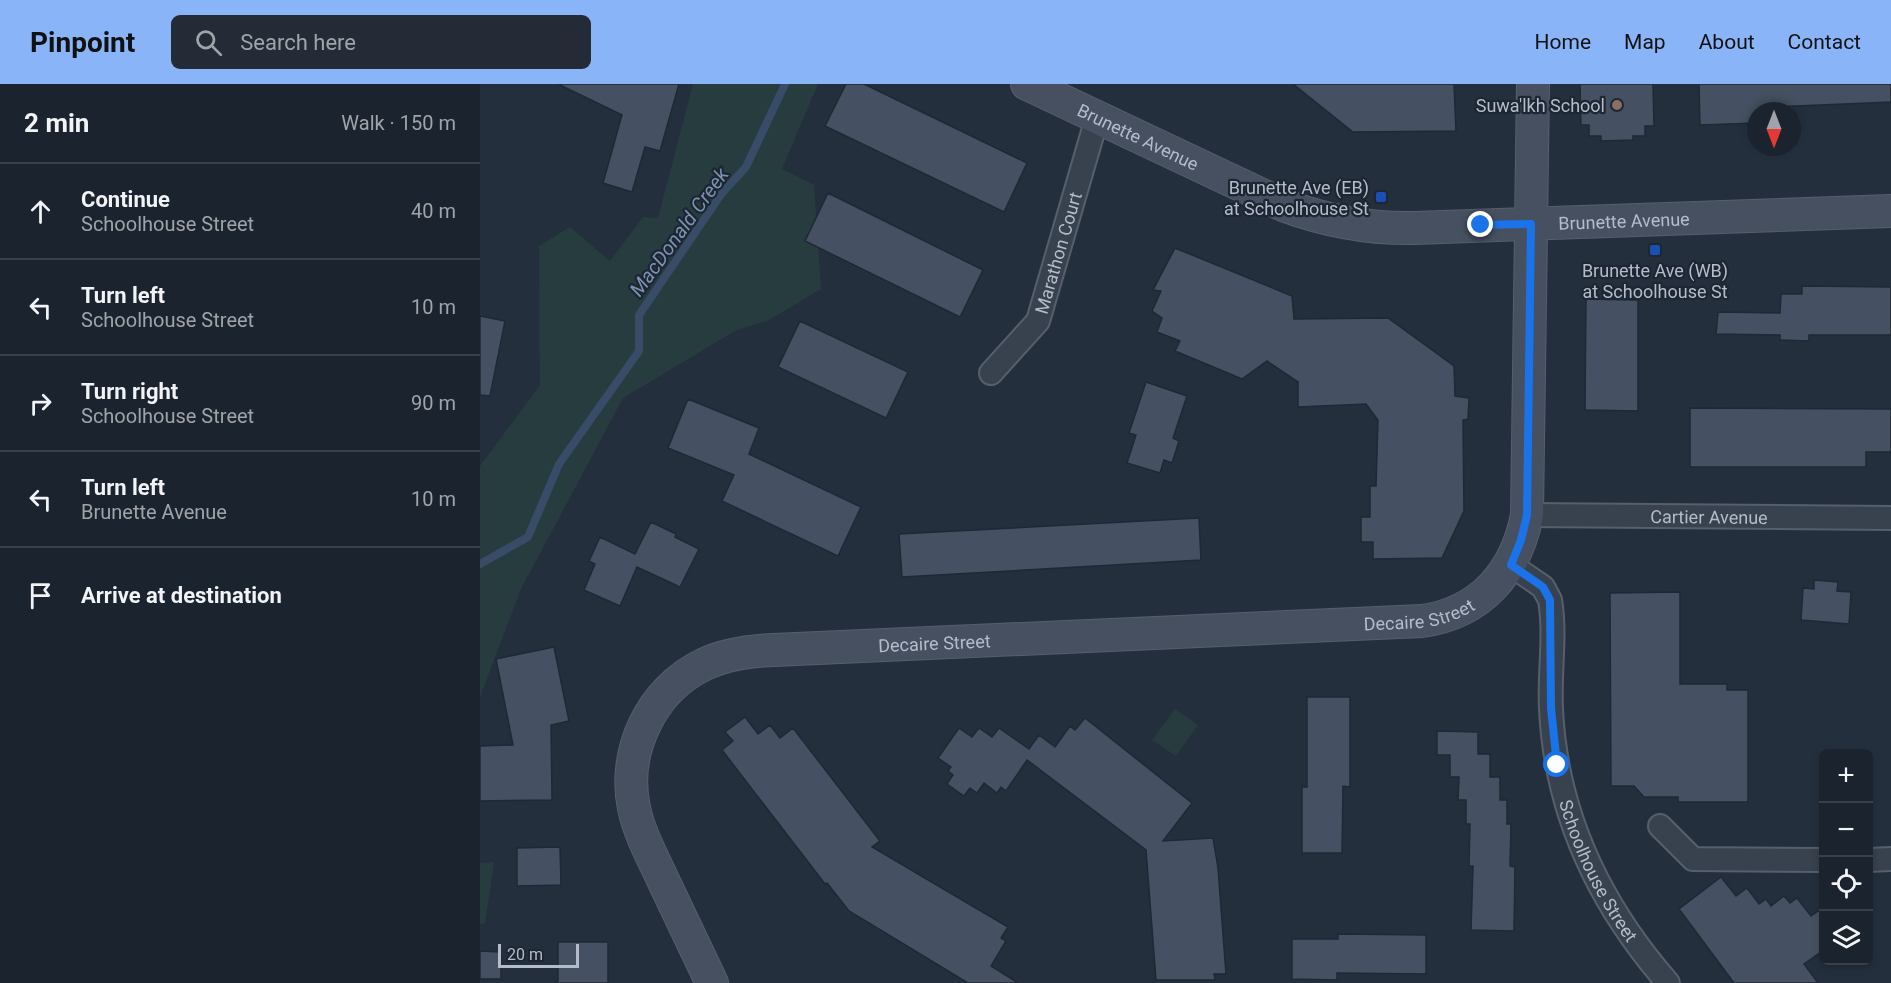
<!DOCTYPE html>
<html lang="en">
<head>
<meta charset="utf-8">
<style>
  :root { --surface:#1b232e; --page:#242b36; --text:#f1f3f6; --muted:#a0a4aa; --line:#39404a; --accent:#8ab4f8 }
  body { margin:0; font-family:Roboto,sans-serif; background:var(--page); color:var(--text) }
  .controls { position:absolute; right:18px; bottom:18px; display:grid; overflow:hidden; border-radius:9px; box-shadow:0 3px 9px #0003 }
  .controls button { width:54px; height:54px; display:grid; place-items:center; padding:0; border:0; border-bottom:2px solid var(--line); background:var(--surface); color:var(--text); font:30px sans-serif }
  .compass { position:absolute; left:1267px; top:18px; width:54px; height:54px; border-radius:50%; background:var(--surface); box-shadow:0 3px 9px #0003; rotate:180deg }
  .scale { position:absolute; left:18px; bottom:15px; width:81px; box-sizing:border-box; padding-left:6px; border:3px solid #b4bcc9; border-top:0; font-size:16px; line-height:21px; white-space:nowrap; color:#b4bcc9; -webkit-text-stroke:4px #1d2633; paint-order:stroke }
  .stop { position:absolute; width:18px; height:18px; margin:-14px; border:4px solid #1a73e8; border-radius:50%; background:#fff }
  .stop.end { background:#1a73e8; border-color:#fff; box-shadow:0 2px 6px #0008 }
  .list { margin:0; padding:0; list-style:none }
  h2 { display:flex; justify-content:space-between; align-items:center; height:78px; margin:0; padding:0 24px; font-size:26px }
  h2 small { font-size:20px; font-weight:400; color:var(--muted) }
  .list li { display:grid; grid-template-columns:39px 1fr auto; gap:18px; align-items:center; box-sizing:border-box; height:96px; padding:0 24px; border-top:2px solid var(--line) }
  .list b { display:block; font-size:22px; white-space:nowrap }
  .list p { margin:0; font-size:20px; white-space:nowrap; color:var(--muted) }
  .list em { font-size:20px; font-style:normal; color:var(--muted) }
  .icon { flex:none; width:33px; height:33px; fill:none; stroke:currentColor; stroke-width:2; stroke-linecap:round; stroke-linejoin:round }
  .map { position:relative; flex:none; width:1411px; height:899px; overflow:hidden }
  header { display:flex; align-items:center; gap:36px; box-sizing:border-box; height:84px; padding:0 30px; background:var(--accent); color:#111 }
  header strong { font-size:28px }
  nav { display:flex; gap:33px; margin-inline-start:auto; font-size:21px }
  .search { width:420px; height:54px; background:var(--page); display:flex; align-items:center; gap:15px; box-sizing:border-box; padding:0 21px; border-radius:9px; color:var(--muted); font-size:22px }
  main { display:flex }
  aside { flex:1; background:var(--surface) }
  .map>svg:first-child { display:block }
</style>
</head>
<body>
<header>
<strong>Pinpoint</strong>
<div class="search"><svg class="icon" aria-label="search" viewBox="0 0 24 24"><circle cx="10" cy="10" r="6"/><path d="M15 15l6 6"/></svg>Search here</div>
<nav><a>Home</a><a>Map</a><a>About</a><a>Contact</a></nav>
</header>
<main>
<aside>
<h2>2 min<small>Walk · 150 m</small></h2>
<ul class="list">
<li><svg class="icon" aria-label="ahead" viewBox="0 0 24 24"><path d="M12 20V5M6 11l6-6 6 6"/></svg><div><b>Continue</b><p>Schoolhouse Street</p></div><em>40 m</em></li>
<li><svg class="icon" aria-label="left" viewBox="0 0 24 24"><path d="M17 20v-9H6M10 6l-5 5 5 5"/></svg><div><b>Turn left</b><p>Schoolhouse Street</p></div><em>10 m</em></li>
<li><svg class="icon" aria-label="right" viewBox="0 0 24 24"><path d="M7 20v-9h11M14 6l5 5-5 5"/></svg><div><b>Turn right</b><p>Schoolhouse Street</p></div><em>90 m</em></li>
<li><svg class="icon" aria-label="left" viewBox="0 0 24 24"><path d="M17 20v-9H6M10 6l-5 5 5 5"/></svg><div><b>Turn left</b><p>Brunette Avenue</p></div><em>10 m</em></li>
<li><svg class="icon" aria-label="arrive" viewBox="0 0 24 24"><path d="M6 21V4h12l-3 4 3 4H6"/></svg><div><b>Arrive at destination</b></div></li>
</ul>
</aside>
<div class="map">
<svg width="1411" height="899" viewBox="0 0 1411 899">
  <rect width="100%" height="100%" fill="#242f3e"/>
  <path fill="#263c3f" d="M 213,0 L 338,0 L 302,85 L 334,101 L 341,205 L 289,236 L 255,247 L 143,314 L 41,505 L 0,613 L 0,382 L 60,301 L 59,162 L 90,143 L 130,177 L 163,133 L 178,134 Z
    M 695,625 L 718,641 L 696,672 L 672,656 Z
    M 14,778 L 5,839 L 0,840 L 0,779 Z"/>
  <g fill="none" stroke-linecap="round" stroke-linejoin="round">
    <path stroke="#394c67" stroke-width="8" d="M 0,480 L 48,453 L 79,380 L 159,267 L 159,231 L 242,109 L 266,83 L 305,0"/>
  </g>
  <path fill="#455162" stroke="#1f2835" stroke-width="1.5" d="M 78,0 L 199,0 L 180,67 L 165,63 L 152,108 L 123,99 L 142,31 Z
    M 366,0 L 384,0 L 547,79 L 524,128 L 345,42 Z
    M 813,0 L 974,0 L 976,47 L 873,48 Z
    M 1100,0 L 1173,0 L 1174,42 L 1165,42 L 1165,52 L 1153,52 L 1153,56 L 1121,57 L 1121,52 L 1109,52 L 1109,41 L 1101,41 Z
    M 1219,0 L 1411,0 L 1411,18 L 1294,23 L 1294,27 L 1276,27 L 1276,39 L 1220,41 Z
    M 348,109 L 503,186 L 480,233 L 325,157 Z
    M 695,164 L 812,212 L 814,235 L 908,234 L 974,282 L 975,312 L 989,314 L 988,335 L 983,336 L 984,427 L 962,474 L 893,475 L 893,458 L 881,458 L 881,433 L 890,433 L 890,402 L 896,402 L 898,336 L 886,320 L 818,323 L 818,298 L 787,277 L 762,295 L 695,267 L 700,257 L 677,248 L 682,234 L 672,227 L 681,207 L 673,206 Z
    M 1322,202 L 1411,203 L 1411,251 L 1329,251 L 1329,257 L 1300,256 L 1300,251 L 1236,250 L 1238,228 L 1300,229 L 1301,210 L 1322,210 Z
    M 1106,215 L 1158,216 L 1158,327 L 1105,326 Z
    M 0,232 L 25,237 L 10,312 L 0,311 Z
    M 320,237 L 428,288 L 406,334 L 298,283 Z
    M 666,298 L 707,312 L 693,354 L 699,357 L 692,379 L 684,376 L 680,389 L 647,379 L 656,351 L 649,349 Z
    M 208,315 L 279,344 L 269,370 L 381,423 L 358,472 L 242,417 L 254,391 L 188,364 Z
    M 1210,324 L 1411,325 L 1411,368 L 1386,368 L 1386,383 L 1210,383 Z
    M 719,434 L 721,476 L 422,493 L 419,450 Z
    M 171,438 L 196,450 L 195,453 L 219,465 L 200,503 L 157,483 L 140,522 L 104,506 L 115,480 L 109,477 L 120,453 L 155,470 Z
    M 1334,496 L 1358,498 L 1357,507 L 1371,508 L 1369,540 L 1321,536 L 1323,504 L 1334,505 Z
    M 1200,508 L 1200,600 L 1247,600 L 1247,606 L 1268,606 L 1268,718 L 1198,718 L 1198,713 L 1164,713 L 1154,702 L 1131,702 L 1130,509 Z
    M 74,563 L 89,637 L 71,641 L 72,716 L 0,717 L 0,662 L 33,661 L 16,575 Z
    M 827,613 L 870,613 L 870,703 L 863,702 L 862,769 L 822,769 L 822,703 L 827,703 Z
    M 265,633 L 278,650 L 290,641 L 300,654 L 313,644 L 400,757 L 392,763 L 528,843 L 521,854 L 526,857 L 511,882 L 538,899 L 488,899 L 369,827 L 347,799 L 345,800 L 242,666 L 253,657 L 245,648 Z
    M 605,634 L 712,719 L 683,757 L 733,754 L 738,784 L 746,890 L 734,890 L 735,896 L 676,896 L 666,766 L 547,676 L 526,707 L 521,703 L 517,709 L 504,699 L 497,709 L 490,704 L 484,712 L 467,700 L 473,691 L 468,687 L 471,683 L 458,674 L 479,644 L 492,653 L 499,644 L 512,653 L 519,644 L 549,665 L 559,651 L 575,663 L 590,642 L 595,646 Z
    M 957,647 L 998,648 L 998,670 L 1010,670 L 1010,693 L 1020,693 L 1020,716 L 1027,716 L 1027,740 L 1031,740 L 1030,782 L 1035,783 L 1034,847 L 991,846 L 993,782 L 989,782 L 990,740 L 986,740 L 986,716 L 978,716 L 979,693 L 970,693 L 970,671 L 957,671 Z
    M 80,763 L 81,801 L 37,802 L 37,764 Z
    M 1241,793 L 1256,812 L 1267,804 L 1279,820 L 1286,815 L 1291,822 L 1304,812 L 1310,819 L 1317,814 L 1331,832 L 1344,823 L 1344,866 L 1324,880 L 1338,899 L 1254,899 L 1199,825 Z
    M 858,850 L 946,851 L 946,890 L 857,889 L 857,896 L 812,895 L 812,855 L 858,855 Z
    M 78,858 L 128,858 L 128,899 L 78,899 Z
    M 0,867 L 21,868 L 21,895 L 0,895 Z"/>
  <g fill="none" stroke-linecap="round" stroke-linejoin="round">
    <defs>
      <g id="street">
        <path id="s1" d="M 511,289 L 558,237 L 617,34"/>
        <path id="s2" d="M 1047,431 L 1411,434"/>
        <path id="s3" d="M 1031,481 L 1063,503 L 1070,516 C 1076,551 1069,589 1071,625 C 1076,730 1120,821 1188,899"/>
        <path d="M 1180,742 L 1213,775 L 1344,776"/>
        <path d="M 1388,776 L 1411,775"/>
      </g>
      <g id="secondary">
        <path id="s4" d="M 547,0 L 803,121 C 846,137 889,145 935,144 L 1411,127"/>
        <path id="s5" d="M 232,899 C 216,865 199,830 183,796 C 172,772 159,749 154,724 C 142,668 171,606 223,581 C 245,570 270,567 294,566 L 942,537 C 1001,529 1036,488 1047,431 L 1053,0"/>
      </g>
    </defs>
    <use href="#street" stroke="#565f6c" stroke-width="26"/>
    <use href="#secondary" stroke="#565f6c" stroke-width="34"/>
    <use href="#street" stroke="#38414e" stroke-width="22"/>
    <use href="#secondary" stroke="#465061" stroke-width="32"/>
  </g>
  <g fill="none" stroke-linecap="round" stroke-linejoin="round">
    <path stroke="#1a73e8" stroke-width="8" d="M 1001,141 L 1051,140 L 1047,431 L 1041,456 L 1031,481 L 1063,503 L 1070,516 L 1071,624 L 1077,681"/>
  </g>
  <circle fill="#8d6e63" stroke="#1d2633" stroke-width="2" cx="1137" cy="21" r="6"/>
  <g fill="#1a4fb4" stroke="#1d2633" stroke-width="2">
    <rect x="895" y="107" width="12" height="12" rx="3"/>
    <rect x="1169" y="160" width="12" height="12" rx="3"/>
  </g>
  <g text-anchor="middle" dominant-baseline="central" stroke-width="4.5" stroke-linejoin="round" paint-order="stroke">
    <g font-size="18" fill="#b4bcc9" stroke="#1d2633" text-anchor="end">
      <text x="1125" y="21">Suwa'lkh School</text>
      <text x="889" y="103">Brunette Ave (EB)<tspan x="889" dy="21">at Schoolhouse St</tspan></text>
      <text x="1175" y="186" text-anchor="middle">Brunette Ave (WB)<tspan x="1175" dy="21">at Schoolhouse St</tspan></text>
    </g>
    <g font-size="18" fill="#b4bcc9" stroke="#1d2633">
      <text stroke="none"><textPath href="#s4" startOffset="123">Brunette Avenue</textPath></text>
      <text stroke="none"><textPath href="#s4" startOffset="627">Brunette Avenue</textPath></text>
      <text stroke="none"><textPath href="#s1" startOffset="141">Marathon Court</textPath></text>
      <text stroke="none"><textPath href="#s2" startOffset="182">Cartier Avenue</textPath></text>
      <text stroke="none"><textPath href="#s5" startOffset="1082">Decaire Street</textPath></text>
      <text stroke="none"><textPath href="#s5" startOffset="596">Decaire Street</textPath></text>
      <text stroke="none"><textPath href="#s3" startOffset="333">Schoolhouse Street</textPath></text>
    </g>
    <g font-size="20" font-style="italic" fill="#7c92b1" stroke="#1d2633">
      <text transform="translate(199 148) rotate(-54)">MacDonald Creek</text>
    </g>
  </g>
</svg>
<div class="controls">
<button>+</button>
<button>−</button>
<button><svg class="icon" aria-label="locate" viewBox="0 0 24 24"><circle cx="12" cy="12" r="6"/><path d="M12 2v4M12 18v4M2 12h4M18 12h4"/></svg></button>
<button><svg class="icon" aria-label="layers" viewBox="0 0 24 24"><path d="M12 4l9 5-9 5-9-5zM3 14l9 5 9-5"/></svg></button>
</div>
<svg class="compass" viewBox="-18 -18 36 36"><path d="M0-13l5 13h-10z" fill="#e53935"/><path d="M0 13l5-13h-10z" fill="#a0a4aa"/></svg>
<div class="scale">20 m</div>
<div class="stop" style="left:1077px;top:681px"></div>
<div class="stop end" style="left:1001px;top:141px"></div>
</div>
</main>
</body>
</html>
